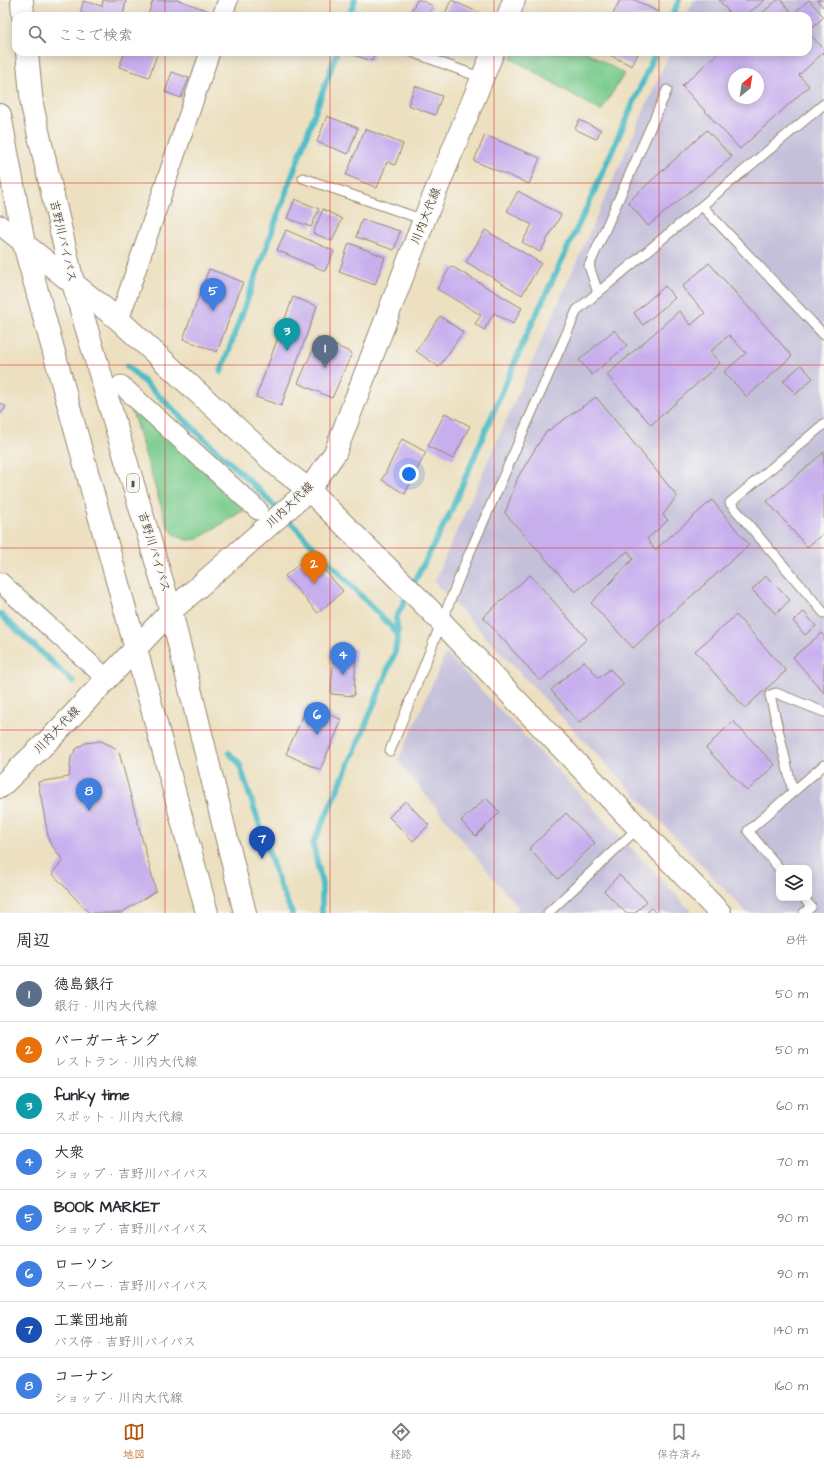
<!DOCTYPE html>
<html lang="ja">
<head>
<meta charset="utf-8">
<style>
  :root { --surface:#fff; --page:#f2f2f3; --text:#2b2b33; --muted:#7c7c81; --line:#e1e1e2; --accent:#b45309 }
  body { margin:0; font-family:"Architects Daughter","Klee One",sans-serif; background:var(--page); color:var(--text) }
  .controls { position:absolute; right:12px; bottom:12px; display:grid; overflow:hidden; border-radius:8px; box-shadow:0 2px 10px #0003 }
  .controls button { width:36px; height:36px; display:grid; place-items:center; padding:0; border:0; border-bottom:1px solid var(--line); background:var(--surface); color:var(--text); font:20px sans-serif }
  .compass { position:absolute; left:728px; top:68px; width:36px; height:36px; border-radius:50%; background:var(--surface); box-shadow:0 2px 10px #0003; rotate:30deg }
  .you { position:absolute; left:409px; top:474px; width:14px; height:14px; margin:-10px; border:3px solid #fff; border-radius:50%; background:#1a73e8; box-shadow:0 0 0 6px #1a73e833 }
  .badge { display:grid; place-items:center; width:26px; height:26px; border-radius:50%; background:var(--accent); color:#fff; font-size:13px; font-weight:700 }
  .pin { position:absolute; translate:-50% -33px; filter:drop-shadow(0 1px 2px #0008) }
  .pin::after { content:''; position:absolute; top:21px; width:14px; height:12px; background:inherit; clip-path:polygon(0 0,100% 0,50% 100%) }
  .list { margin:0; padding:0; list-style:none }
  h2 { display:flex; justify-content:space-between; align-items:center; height:52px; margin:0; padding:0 16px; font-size:17px }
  h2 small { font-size:13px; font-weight:400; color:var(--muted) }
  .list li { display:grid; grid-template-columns:26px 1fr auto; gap:12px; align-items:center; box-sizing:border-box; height:56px; padding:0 16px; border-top:1px solid var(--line) }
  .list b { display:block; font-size:15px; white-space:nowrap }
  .list p { margin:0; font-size:13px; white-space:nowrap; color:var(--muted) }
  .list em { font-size:13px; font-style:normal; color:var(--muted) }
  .icon { flex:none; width:22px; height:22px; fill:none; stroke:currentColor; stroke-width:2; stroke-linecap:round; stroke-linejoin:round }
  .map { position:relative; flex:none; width:824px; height:913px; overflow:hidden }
  .search { position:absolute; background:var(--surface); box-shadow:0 2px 10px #0003; left:12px; right:12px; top:12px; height:44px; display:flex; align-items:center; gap:10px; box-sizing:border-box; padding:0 14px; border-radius:12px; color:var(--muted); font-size:15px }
  .sheet { height:500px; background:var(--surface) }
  nav { display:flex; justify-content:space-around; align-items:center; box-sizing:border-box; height:56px; border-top:1px solid var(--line); background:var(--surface); font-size:11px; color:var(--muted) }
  nav a { display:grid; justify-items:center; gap:2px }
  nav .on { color:var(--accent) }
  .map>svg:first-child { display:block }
</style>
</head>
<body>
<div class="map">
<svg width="824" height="913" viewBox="0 0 824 913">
  <rect width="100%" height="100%" fill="#f6f6f2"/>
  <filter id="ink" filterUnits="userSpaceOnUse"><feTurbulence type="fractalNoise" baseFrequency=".025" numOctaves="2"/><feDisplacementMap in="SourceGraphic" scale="8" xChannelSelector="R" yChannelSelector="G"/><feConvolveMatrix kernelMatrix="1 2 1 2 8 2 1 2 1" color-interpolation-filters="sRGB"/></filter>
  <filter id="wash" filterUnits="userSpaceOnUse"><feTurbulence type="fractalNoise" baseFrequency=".012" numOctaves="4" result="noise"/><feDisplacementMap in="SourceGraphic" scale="16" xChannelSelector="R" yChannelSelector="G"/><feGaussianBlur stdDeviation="0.9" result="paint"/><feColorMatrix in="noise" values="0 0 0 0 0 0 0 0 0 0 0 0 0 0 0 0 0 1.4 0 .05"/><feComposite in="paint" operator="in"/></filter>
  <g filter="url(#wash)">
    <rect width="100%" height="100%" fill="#ede0c0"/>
    <path fill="#c5c0da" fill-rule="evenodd" d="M 694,0 L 824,0 L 824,913 L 747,913 L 434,582 L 670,52 L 808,52 L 808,16 L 686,16 ZM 734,74 L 758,74 L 758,98 L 734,98 ZM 779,868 L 809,868 L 809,898 L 779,898 Z
      M 446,653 L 693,913 L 513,913 L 518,908 L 398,761 Z"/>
    <path fill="#7acc8d" stroke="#5a7b56" d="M 515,52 L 587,52 L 624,74 L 601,111 L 511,58 Z
      M 129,401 L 247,508 L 198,539 L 188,540 L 177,537 L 167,526 Z"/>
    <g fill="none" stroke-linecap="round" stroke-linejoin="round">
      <path stroke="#4fbdc6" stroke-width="6" d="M 349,16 L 355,0
        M 672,16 L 679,0
        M 127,366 L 261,492 L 398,634
        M 221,372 L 337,52
        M 0,614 L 73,682
        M 229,753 L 239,763 L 280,886 L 292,913
        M 322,913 L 322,884 L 313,844 L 359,741 L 395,652 L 398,634 L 396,618 L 451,511 L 527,334 L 588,205 L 656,52"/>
    </g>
    <g id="blocks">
      <path fill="#c7afee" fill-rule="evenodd" d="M 103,0 L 126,0 L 123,16 L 80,16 L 83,1 L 102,6 Z
        M 153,0 L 178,0 L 209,11 L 208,16 L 151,16 L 148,15 Z
        M 417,0 L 421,0 L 433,6 L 428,16 L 409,16 Z
        M 451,0 L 486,16 L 444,16 Z
        M 620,0 L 635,0 L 658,12 L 656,16 L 612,16 Z
        M 719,0 L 765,0 L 745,16 L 732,16 Z
        M 777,0 L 781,0 L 793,14 L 809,0 L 824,17 L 808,31 L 808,16 L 759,16 Z
        M 817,0 L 824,0 L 824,8 Z
        M 808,32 L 824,49 L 824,52 L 799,75 L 809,86 L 740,149 L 682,86 L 719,52 L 808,52 ZM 734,74 L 758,74 L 758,98 L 734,98 Z
        M 125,52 L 158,52 L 149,77 L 119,67 Z
        M 344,52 L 375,52 L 372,61 Z
        M 604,52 L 639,52 L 632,66 Z
        M 172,72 L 189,78 L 181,98 L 165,92 Z
        M 415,86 L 442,96 L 435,115 L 408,105 Z
        M 327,116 L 358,128 L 348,154 L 317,142 Z
        M 579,120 L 601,130 L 596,139 L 575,129 Z
        M 365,129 L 403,144 L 395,165 L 387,162 L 377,188 L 346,175 Z
        M 707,130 L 732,157 L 648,226 L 628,202 Z
        M 485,135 L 540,158 L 529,184 L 474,161 Z
        M 518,191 L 561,215 L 540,252 L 522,242 L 532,225 L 507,211 Z
        M 295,199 L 319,209 L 311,227 L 287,218 Z
        M 323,209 L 342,219 L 332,241 L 313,233 Z
        M 362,219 L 400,231 L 394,250 L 356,237 Z
        M 286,230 L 334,251 L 325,271 L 277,250 Z
        M 485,230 L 541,263 L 522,295 L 466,262 Z
        M 349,243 L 385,257 L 375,285 L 339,272 Z
        M 709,263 L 792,356 L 747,397 L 724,372 L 746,353 L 729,335 L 710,352 L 720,363 L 651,425 L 607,375 L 679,311 L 691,325 L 705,313 L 682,287 Z
        M 451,266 L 522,308 L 513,324 L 494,313 L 484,330 L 475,324 L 481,315 L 437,289 Z
        M 209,269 L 243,282 L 217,352 L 183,339 Z
        M 665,286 L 675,298 L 643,325 L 634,313 Z
        M 293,297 L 317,306 L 281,406 L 256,397 Z
        M 440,316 L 463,332 L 439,367 L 416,351 Z
        M 614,330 L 627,345 L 592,375 L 579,360 Z
        M 318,338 L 352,353 L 332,398 L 298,383 Z
        M 801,365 L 813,378 L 796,394 L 783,381 Z
        M 596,397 L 677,496 L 663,515 L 668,520 L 647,539 L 655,550 L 712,500 L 749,545 L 633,648 L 591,603 L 633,559 L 628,551 L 575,592 L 505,513 L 518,477 L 545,433 Z
        M 0,403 L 6,407 L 0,415 Z
        M 445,413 L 470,426 L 453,459 L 428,446 Z
        M 402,439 L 426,452 L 405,494 L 382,480 Z
        M 824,452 L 824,533 L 807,547 L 767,501 Z
        M 310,554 L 343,591 L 318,613 L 285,576 Z
        M 530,575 L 587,639 L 540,681 L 483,617 Z
        M 766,576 L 790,600 L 776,614 L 752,590 Z
        M 804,612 L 816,626 L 805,635 L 793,621 Z
        M 736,615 L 786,671 L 745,708 L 695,651 Z
        M 822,633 L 824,636 L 824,693 L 793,657 Z
        M 334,648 L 356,649 L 354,696 L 331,694 Z
        M 584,661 L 599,678 L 610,669 L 624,684 L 579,723 L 551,690 Z
        M 308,705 L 342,720 L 320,770 L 286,754 Z
        M 733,721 L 775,765 L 747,791 L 706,748 Z
        M 101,741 L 114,747 L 119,752 L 156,891 L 121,913 L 89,913 L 52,873 L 63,861 L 49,841 L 38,782 L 69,777 L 71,757 L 76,749 L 85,743 Z
        M 486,798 L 500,812 L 476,836 L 461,821 Z
        M 405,801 L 429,825 L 413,841 L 389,817 Z
        M 566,813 L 595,843 L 558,879 L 529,849 Z
        M 619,875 L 647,901 L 635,913 L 626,913 L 604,891 Z
        M 651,908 L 656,913 L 646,913 Z"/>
    </g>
  </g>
  <g filter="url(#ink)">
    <use href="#blocks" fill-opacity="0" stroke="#94856f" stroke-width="1"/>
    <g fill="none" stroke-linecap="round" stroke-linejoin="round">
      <defs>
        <path id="lane" d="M 412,52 L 482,78
          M 303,178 L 424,220
          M 702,206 L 824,335
          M 598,293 L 589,266 L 667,90
          M 824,424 L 730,503 L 824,613
          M 390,751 L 466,561 L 577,310 L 824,104
          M 793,792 L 770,695 L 776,693 L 824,712
          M 779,868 L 748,831 L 824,765
          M 804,898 L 811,907 L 804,913
          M 548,913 L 638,828"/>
        <path id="street" d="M 222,16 L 228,0
          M 0,225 L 24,244
          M 119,320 L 210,52
          M 121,385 L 258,510
          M 0,582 L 107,679"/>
        <path id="secondary" d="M 508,16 L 514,0
          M 24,244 L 119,320 L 279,467 L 309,490 L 428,608 L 720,913
          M 0,787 L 54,735 L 171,611 L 309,490 L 335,453 L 424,220 L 493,52"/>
        <path id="highway" d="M 22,0 L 23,16
          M 27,52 L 32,105 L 73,283 L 171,611 L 245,913
          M 0,115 L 24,244 L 136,649 L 207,913"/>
      </defs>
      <use href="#lane" stroke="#94856f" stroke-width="11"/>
      <use href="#street" stroke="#94856f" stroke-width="21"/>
      <use href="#secondary" stroke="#94856f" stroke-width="24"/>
      <use href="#highway" stroke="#94856f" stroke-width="24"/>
      <use href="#lane" stroke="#fff" stroke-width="9"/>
      <use href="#street" stroke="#fff" stroke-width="19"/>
      <use href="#secondary" stroke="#fff" stroke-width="22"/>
      <use href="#highway" stroke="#fff" stroke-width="22"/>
    </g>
  </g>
  <path fill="none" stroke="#d62828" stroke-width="1" stroke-opacity="0.55" d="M 165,0 L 165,16M 330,0 L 330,16M 494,0 L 494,16M 659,0 L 659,16M 165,52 L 165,913M 330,52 L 330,913M 494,52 L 494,913M 659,52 L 659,913M 0,183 L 824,183M 0,365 L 824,365M 0,548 L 824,548M 0,730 L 824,730"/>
  <g text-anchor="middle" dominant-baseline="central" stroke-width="3" stroke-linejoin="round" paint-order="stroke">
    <rect fill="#f6f6f2" stroke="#73675e" stroke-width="1" x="127" y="474" width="12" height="18" rx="3"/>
    <g font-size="11" font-weight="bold" fill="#3b2a1e">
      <text x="133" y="483">11</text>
    </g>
    <g font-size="12" fill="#3b2a1e" stroke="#f6f6f2">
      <text transform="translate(426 216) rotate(-68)">川内大代線</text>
      <text transform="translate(63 241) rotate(77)">吉野川バイパス</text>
      <text transform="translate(290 505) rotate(-44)">川内大代線</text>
      <text transform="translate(154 552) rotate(73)">吉野川バイパス</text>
      <text transform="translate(57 730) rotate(-46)">川内大代線</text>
    </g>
  </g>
</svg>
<div class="controls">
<button><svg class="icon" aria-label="layers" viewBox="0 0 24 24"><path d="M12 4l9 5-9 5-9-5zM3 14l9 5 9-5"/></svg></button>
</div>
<svg class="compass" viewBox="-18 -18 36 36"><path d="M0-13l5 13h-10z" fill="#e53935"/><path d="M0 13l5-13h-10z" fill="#7c7c81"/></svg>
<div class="you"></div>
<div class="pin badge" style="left:325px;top:368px;background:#5c6f8a">1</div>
<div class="pin badge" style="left:314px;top:584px;background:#e8710a">2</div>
<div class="pin badge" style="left:287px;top:351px;background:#0f9aa8">3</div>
<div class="pin badge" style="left:343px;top:675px;background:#3f7fe0">4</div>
<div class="pin badge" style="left:213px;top:311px;background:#3f7fe0">5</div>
<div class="pin badge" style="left:317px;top:735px;background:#3f7fe0">6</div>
<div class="pin badge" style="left:262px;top:859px;background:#1a4fb4">7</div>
<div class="pin badge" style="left:89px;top:811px;background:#3f7fe0">8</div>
<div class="search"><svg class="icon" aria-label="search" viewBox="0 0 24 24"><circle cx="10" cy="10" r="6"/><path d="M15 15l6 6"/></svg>ここで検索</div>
</div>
<section class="sheet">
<h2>周辺<small>8件</small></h2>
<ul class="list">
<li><span class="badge" style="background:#5c6f8a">1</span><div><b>徳島銀行</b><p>銀行 · 川内大代線</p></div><em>50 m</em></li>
<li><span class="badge" style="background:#e8710a">2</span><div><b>バーガーキング</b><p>レストラン · 川内大代線</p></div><em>50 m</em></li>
<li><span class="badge" style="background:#0f9aa8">3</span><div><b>funky time</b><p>スポット · 川内大代線</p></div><em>60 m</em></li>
<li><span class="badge" style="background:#3f7fe0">4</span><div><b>大衆</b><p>ショップ · 吉野川バイパス</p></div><em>70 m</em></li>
<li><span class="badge" style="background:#3f7fe0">5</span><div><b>BOOK MARKET</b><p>ショップ · 吉野川バイパス</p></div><em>90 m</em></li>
<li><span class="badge" style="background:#3f7fe0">6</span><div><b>ローソン</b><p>スーパー · 吉野川バイパス</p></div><em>90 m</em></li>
<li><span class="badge" style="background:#1a4fb4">7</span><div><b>工業団地前</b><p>バス停 · 吉野川バイパス</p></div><em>140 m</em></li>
<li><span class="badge" style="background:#3f7fe0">8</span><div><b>コーナン</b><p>ショップ · 川内大代線</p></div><em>160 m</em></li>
</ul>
</section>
<nav>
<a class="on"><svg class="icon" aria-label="map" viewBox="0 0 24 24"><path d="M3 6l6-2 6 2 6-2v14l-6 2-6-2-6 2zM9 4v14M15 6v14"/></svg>地図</a>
<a><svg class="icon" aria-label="directions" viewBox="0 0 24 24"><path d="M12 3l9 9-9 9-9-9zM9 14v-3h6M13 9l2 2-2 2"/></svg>経路</a>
<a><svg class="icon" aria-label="saved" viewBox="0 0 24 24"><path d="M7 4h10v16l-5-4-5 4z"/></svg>保存済み</a>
</nav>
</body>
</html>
